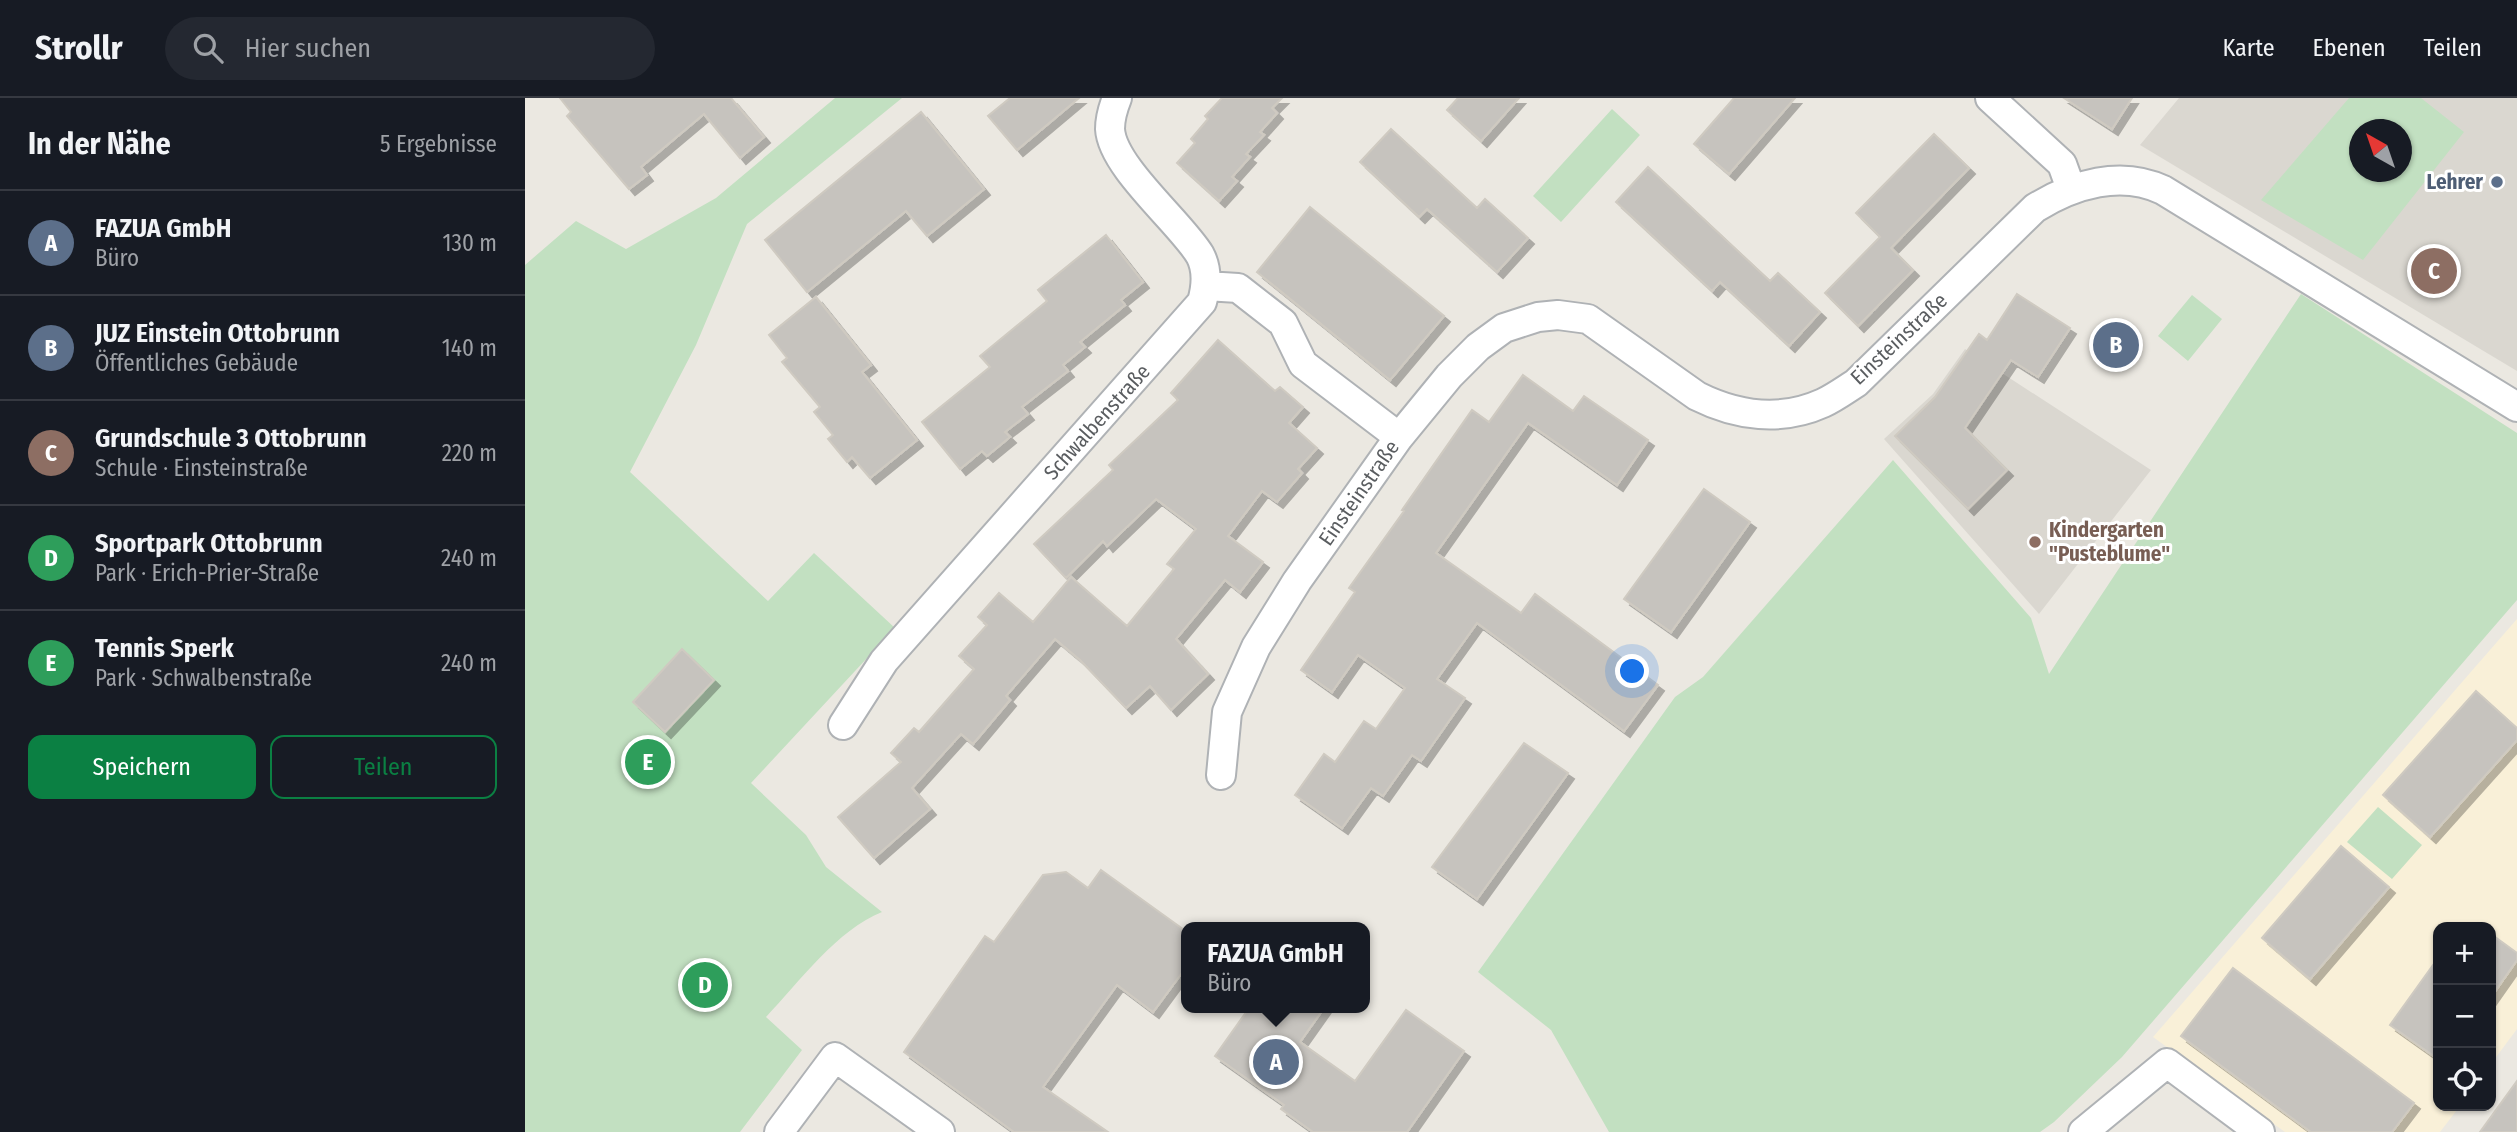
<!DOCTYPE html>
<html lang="de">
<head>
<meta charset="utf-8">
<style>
  :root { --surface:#171b24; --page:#242831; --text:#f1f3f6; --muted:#9ea1a6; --line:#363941; --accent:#0b8043 }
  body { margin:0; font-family:"Fira Sans Condensed",sans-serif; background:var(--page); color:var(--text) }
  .controls { position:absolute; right:21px; bottom:21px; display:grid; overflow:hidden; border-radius:14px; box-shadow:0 2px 5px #0004 }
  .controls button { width:63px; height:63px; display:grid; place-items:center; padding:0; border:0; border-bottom:2px solid var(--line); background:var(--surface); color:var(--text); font:35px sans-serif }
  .compass { position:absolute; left:1824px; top:21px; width:63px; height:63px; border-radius:50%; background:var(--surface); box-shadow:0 2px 5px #0004; rotate:320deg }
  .you { position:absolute; left:1108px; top:574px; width:24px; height:24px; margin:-18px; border:5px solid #fff; border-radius:50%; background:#1a73e8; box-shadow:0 0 0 10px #1a73e833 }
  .badge { display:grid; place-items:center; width:46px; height:46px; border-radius:50%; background:var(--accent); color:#fff; font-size:23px; font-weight:700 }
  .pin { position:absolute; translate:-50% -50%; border:4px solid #fff; box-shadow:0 2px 7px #0006 }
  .popup { position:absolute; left:656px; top:824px; width:189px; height:91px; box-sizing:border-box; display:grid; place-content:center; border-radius:14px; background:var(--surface); filter:drop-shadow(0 2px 5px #0005); font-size:23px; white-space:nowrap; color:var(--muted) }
  .popup b { font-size:26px; color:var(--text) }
  .popup::after { content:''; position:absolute; left:50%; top:100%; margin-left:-14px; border:14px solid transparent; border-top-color:var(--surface) }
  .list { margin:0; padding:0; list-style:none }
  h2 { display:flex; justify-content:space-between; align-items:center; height:91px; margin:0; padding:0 28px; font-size:30px }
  h2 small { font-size:23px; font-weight:400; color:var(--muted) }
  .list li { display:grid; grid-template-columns:46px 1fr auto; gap:21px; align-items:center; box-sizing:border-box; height:105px; padding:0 28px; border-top:2px solid var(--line) }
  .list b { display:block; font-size:26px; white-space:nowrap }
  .list p { margin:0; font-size:23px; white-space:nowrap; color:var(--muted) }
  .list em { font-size:23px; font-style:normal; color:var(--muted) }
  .actions { display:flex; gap:14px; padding:21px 28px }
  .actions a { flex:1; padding:16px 0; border:2px solid var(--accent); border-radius:14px; text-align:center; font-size:24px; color:var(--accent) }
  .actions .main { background:var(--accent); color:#fff }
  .icon { flex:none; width:38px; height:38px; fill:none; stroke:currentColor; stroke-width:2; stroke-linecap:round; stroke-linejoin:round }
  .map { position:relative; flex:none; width:1992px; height:1034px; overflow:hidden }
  header { display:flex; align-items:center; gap:42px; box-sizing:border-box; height:98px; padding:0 35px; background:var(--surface); border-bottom:2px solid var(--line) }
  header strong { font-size:33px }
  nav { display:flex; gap:38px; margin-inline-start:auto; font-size:24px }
  .search { width:490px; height:63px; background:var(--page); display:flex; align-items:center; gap:18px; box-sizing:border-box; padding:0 24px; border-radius:38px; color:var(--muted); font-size:26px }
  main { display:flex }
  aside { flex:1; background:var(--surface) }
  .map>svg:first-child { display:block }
</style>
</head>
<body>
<header>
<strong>Strollr</strong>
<div class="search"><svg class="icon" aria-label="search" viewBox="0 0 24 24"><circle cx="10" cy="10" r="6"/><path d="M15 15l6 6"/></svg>Hier suchen</div>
<nav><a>Karte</a><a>Ebenen</a><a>Teilen</a></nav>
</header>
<main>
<aside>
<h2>In der Nähe<small>5 Ergebnisse</small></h2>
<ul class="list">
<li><span class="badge" style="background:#5c6f8a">A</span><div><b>FAZUA GmbH</b><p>Büro</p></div><em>130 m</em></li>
<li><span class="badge" style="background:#5c6f8a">B</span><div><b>JUZ Einstein Ottobrunn</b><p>Öffentliches Gebäude</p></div><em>140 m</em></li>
<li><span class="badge" style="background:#8d6e63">C</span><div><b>Grundschule 3 Ottobrunn</b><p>Schule · Einsteinstraße</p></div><em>220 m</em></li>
<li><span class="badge" style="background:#2e9e5b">D</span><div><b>Sportpark Ottobrunn</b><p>Park · Erich-Prier-Straße</p></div><em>240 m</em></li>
<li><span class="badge" style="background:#2e9e5b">E</span><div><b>Tennis Sperk</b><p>Park · Schwalbenstraße</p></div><em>240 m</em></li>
</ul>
<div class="actions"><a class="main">Speichern</a><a>Teilen</a></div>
</aside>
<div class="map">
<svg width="1992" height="1034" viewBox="0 0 1992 1034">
  <defs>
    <filter id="shadow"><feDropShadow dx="6" dy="6" stdDeviation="0" flood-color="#0004"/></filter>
  </defs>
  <rect width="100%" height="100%" fill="#ebe8e1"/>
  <path fill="#f9f0d8" d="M 1992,521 L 1992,931 L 1966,966 L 1966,829 L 1913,829 L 1913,1008 L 1935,1008 L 1915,1034 L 1760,1034 L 1628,939 Z"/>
  <path fill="#dad7d0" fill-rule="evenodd" d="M 1654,0 L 1992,0 L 1992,273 L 1615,47 ZM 1834,32 L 1876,32 L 1876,74 L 1834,74 Z
    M 1440,251 L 1626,372 L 1514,516 L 1359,341 L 1408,296 Z"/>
  <path fill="#c2e0c1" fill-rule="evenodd" d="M 310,0 L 377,0 L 222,126 L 171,247 L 105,374 L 243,503 L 289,455 L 370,530 L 226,685 L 281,737 L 301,769 L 357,814 C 312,832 275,883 241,919 L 277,952 L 215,1034 L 0,1034 L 0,167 L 51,123 L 101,151 L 191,100 Z
    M 1824,0 L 1896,0 L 1939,34 L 1838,162 L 1736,102 ZM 1834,32 L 1876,32 L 1876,74 L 1834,74 Z
    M 1087,11 L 1115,37 L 1036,124 L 1008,98 Z
    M 1776,196 L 1992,335 L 1992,502 L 1597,959 L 1529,1024 L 1515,1034 L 1084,1034 L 1026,932 L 953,874 L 1150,599 L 1178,579 L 1368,362 L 1506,520 L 1524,576 Z
    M 1667,197 L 1697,221 L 1663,263 L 1633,238 Z
    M 1853,709 L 1897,747 L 1867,781 L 1822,744 Z"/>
  <path fill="#c6c3be" stroke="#cfcac1" stroke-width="2" filter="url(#shadow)" d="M 35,0 L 206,0 L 239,39 L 215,60 L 179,16 L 116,69 L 122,77 L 104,91 L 42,18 L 46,14 Z
    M 485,0 L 554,0 L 492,52 L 463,18 Z
    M 697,0 L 757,0 L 747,10 L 752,15 L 735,34 L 739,37 L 721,56 L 725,59 L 707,79 L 712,83 L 694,103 L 652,65 L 670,45 L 666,41 L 683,21 L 680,18 Z
    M 933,0 L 994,0 L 956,43 L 922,12 Z
    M 1209,0 L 1270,0 L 1204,76 L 1169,46 Z
    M 1539,0 L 1607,0 L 1587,31 Z
    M 396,14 L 459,91 L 402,138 L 381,113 L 282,194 L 240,142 Z
    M 866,31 L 952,110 L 960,101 L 1003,140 L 972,174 L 902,111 L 894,119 L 835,64 Z
    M 1409,36 L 1444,70 L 1366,150 L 1388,172 L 1333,228 L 1300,195 L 1355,139 L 1331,115 Z
    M 1123,69 L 1245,183 L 1253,175 L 1295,214 L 1264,248 L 1195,184 L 1187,193 L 1091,104 Z
    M 785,109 L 919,218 L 865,282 L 732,174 Z
    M 581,137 L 618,184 L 596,202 L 600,207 L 555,244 L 560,249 L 538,267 L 543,273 L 497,309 L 503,316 L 480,334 L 485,339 L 462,358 L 457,353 L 435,371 L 397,324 L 465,269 L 455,258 L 522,203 L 513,192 Z
    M 1492,196 L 1545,230 L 1513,279 L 1486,262 L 1440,330 L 1482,372 L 1443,411 L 1370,338 L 1410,299 L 1454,236 L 1462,242 Z
    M 291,199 L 346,267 L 337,274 L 392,342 L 345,380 L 327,359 L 322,364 L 303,341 L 308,337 L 289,314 L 295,309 L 257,264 L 262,260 L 244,237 Z
    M 693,242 L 750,293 L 755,289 L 778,309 L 764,325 L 792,350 L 773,371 L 777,375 L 752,404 L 737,393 L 703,438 L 738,464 L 715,494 L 700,482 L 651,541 L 683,576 L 646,612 L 625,588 L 601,610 L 555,562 L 530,541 L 481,598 L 485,602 L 448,646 L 436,636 L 387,690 L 405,711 L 349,760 L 313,719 L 376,664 L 366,655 L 389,630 L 394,634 L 449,571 L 434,558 L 462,527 L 453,519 L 474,495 L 508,524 L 546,479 L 602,528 L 649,471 L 642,466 L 671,431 L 631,401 L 582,448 L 578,443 L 541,480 L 509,446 L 588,372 L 584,367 L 653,302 L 646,295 Z
    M 998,277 L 1048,313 L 1059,298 L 1123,342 L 1092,387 L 1003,325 L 911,455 L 996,515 L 1010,496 L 1133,587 L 1099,633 L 952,525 L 912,581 L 940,600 L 896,663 L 887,657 L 858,698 L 846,690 L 817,730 L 770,697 L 799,656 L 810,664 L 839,623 L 851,631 L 880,590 L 833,557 L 807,594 L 776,572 L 830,494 L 824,490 L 879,413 L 877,412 L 947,312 L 964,324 Z
    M 1179,391 L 1225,424 L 1146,534 L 1099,501 Z
    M 157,551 L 189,582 L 140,634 L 108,604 Z
    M 1951,593 L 1992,630 L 1992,642 L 1905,739 L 1858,697 Z
    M 999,645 L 1043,675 L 952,801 L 907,769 Z
    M 1816,748 L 1864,789 L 1785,881 L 1737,840 Z
    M 576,772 L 662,834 L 662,868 L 628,914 L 592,887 L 518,989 L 583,1034 L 489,1034 L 379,954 L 460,838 L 469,844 L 518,777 L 541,774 L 563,790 Z
    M 1966,836 L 1992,855 L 1992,862 L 1966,899 Z
    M 1913,860 L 1913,961 L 1865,927 Z
    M 1708,870 L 1889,1005 L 1867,1034 L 1786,1034 L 1656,938 Z
    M 724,910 L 799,910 L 775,944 L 830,983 L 881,912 L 939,953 L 882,1034 L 788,1034 L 756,1011 L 759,1007 L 690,958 Z
    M 1992,983 L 1992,1034 L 1955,1034 Z"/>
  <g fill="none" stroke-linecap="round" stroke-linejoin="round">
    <defs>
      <path id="minor" d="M 1465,0 L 1537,66 L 1546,91
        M 681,188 L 713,190 L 758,225 L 778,266 L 874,339
        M 318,627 L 359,563 L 677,204 C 681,190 683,172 675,157 C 656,125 587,69 585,31 C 585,21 588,10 592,0
        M 696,677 L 702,614 L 731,549 L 772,483 L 874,339 L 924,278 L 953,249 L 979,230 L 1013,219 L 1033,217 L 1063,221 L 1172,298 C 1212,318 1256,324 1298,305 C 1309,300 1320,292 1331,285 L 1510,110 C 1549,86 1596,72 1638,92 L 1992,309
        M 254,1034 L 310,959 L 415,1034
        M 1558,1034 L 1642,965 L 1735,1034"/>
    </defs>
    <use href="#minor" stroke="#afb2b5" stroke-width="32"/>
    <use href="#minor" stroke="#fff" stroke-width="28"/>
  </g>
  <circle fill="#5c6f8a" stroke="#fff" stroke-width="2.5" cx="1972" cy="84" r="7"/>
  <circle fill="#8d6e63" stroke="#fff" stroke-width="2.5" cx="1510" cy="444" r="7"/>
  <g text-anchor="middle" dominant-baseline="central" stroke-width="6" stroke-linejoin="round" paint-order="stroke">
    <g font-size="21" font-weight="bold" fill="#4e5e75" stroke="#fff" text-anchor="end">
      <text x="1958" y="84">Lehrer</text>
    </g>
    <g font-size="21" fill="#5a5d60" stroke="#fff">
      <text transform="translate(1374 241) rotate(-43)">Einsteinstraße</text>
      <text transform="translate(572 324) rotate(-48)">Schwalbenstraße</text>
      <text transform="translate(834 395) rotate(-55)">Einsteinstraße</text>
    </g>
    <g font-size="21" font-weight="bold" fill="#785e54" stroke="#fff" text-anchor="start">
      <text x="1524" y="432">Kindergarten<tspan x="1524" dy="24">"Pusteblume"</tspan></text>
    </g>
  </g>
</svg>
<div class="controls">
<button>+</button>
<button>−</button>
<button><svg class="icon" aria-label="locate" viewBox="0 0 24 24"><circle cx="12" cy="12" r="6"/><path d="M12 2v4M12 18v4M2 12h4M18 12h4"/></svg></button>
</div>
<svg class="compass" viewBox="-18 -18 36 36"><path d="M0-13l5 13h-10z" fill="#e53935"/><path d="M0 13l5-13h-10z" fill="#9ea1a6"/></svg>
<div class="you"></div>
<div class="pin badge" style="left:751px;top:964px;background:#5c6f8a">A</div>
<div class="popup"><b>FAZUA GmbH</b>Büro</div>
<div class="pin badge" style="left:1591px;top:247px;background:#5c6f8a">B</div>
<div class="pin badge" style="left:1909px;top:173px;background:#8d6e63">C</div>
<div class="pin badge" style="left:180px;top:887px;background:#2e9e5b">D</div>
<div class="pin badge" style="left:123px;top:664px;background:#2e9e5b">E</div>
</div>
</main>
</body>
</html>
